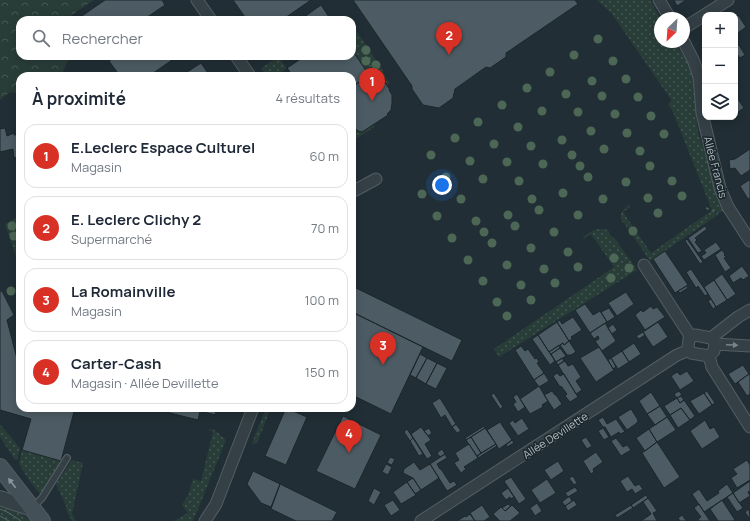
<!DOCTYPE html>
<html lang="fr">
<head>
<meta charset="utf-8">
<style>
  :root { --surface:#fff; --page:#f6f6f7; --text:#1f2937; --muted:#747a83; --line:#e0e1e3; --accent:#d93025 }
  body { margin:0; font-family:Manrope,sans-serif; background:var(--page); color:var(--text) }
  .controls { position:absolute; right:12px; top:12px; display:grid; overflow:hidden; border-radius:8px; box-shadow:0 2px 10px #0003 }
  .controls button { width:36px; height:36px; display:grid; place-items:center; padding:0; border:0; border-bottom:1px solid var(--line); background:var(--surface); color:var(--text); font:20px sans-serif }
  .compass { position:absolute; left:654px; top:12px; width:36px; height:36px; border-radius:50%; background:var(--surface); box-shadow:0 2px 10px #0003; rotate:205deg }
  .you { position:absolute; left:442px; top:185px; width:14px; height:14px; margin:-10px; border:3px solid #fff; border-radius:50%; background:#1a73e8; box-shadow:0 0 0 6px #1a73e833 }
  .badge { display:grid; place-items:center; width:26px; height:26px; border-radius:50%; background:var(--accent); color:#fff; font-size:13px; font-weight:700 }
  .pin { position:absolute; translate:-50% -33px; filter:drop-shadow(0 1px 2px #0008) }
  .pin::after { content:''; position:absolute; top:21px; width:14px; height:12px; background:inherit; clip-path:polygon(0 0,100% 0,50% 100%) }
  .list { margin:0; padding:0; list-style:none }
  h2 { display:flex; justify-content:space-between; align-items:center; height:52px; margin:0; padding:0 16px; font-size:17px }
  h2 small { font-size:13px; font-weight:400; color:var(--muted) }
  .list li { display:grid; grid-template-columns:26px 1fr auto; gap:12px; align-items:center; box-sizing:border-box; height:64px; margin:0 8px 8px; padding:0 8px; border:1px solid var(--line); border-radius:12px }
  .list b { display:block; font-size:15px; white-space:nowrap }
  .list p { margin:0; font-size:13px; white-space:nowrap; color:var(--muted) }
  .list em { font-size:13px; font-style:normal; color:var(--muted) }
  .icon { flex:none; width:22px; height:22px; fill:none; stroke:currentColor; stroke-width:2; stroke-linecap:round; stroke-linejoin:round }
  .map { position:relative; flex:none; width:750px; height:521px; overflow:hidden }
  .search { position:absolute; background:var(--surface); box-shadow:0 2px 10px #0003; left:16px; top:16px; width:340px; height:44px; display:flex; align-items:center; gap:10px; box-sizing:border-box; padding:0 14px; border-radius:12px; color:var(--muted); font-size:15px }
  .panel { position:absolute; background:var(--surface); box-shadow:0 2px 10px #0003; left:16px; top:72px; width:340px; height:340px; border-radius:12px }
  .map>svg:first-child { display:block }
</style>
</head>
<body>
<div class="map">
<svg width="750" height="521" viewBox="0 0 750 521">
  <defs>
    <pattern id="grass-dots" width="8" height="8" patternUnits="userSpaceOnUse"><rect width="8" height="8" fill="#293d38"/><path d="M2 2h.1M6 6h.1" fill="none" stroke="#465753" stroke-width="1.8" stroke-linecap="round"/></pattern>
    <pattern id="forest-crowns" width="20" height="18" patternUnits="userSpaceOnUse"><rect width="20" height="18" fill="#293d38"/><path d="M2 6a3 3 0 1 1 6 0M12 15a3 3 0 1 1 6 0" fill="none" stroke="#465753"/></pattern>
  </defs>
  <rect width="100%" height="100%" fill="#212e35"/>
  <path fill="url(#grass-dots)" d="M 597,0 L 650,0 L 660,18 L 660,42 L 675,42 L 688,64 L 692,75 L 698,132 L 723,211 L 720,213 L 712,210 L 673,112 L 668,104 L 672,101 L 612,14 Z
    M 352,24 L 380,66 L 390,83 L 387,86 L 377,70 L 369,75 L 352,50 Z
    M 279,57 L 287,68 L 276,76 L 267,76 L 261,68 Z
    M 373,125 L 374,127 L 352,142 L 352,130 L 355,128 L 358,131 L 362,132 Z
    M 629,205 L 630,207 L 623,212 L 651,253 L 711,211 L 719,214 L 650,261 L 624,223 L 623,223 C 618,215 622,210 629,205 Z
    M 20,215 L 20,262 L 18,263 L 5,224 Z
    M 598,229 L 605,229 L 610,232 L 609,234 L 616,240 L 637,270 L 499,357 L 494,349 L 614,267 L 591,234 L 584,239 L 583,237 L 592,231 Z
    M 266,408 L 271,408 L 257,443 L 253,444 L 252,443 Z
    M 0,424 L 20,448 L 17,460 L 15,460 L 0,437 Z
    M 208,429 C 218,429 219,435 226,440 L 194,519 L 192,521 L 174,521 L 188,513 L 182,505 L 188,495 L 193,479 L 201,481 L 213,432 Z
    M 22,450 L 61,461 L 57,470 L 40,494 L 28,479 L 19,464 Z
    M 72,460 L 83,463 L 72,514 L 76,521 L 72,521 L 67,512 L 66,506 L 56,484 Z
    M 0,501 L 18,511 L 31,521 L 0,521 Z"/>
  <path fill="url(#forest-crowns)" d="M 0,0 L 94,0 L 64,20 L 20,20 L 20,56 L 70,56 L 61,76 L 20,76 L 20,94 L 10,92 L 0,100 Z"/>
  <path fill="#4d5c64" stroke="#1c272c" d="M 105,0 L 162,0 L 165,5 L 143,20 L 76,20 Z
    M 233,0 L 311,0 L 282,20 L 247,20 Z
    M 353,0 L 575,0 L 578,4 L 506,53 L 506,57 L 490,68 L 486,67 L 455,89 L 453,98 L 439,108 L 423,105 L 412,89 L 412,86 Z
    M 674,0 L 686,0 L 677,6 Z
    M 321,5 L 331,20 L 300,20 Z
    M 738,15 L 746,27 L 735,35 L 735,17 Z
    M 739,45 L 745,55 L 740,58 L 735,51 L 735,48 Z
    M 352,50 L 369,75 L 352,87 L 352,76 L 293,76 L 287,68 L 305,56 L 352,56 Z
    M 116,56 L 174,56 L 175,58 L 149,76 L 120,76 L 109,61 Z
    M 201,63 L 210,76 L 181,76 Z
    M 377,70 L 390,90 L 389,90 L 392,95 L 392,103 L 391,110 L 387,114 L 388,115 L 362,132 L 358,131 L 355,128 L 352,130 L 352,87 Z
    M 735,96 L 736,96 L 744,108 L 735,114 Z
    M 5,128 L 7,136 L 14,133 L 14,135 L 20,134 L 20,157 L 14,158 L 13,149 L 0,152 L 0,129 Z
    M 750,149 L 750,170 L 741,176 L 735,168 L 730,169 L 729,160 L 735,159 Z
    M 749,180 L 750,181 L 750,198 L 748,199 L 740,186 Z
    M 705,226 L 707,229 L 695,238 L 697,240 L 695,242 L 702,251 L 698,253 L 688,238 Z
    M 687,239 L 703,262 L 700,264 L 685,241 Z
    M 716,242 L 721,249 L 704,260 L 701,256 L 706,253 L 704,250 Z
    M 722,250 L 725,254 L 724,255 L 726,257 L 724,258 L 731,268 L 725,272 L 715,255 Z
    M 665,251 L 688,285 L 675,293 L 653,259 Z
    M 742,266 L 749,276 L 743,280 L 741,278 L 733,283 L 729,276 Z
    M 691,269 L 708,294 L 705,296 L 698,286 L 696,288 L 686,272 Z
    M 722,274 L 736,294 L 727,300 L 714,280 Z
    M 714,280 L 727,300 L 716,307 L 704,287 Z
    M 687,286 L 688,288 L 680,293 L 678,291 Z
    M 354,287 L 462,340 L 452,361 L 352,312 L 352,292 Z
    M 0,291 L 2,291 L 14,315 L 7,320 L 20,370 L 20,408 L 75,408 L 61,461 L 22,450 L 31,419 L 0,410 Z
    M 626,292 L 634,304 L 617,316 L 608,303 Z
    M 711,299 L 716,307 L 713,309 L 708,301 Z
    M 585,304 L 593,315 L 600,311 L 607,322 L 590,333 L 575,310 Z
    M 651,306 L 653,309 L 657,307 L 665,317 L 645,330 L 635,315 L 641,310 L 643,312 Z
    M 609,308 L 615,317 L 607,322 L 601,312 Z
    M 352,312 L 423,347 L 391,414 L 352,395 Z
    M 573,317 L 582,330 L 571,337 L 572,339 L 569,341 L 557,322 L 560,320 L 562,324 Z
    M 557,322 L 569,341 L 564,345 L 563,343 L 549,352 L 538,335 Z
    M 658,322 L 668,337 L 653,347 L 643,332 Z
    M 605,323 L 616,341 L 602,351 L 595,341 L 599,339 L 598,336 L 594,339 L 590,333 Z
    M 613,324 L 617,330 L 612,334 L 608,328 Z
    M 643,332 L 645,335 L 639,339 L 636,336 Z
    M 538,335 L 555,361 L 550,365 L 532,339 Z
    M 569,341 L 576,352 L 571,355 L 567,355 L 560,345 L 563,343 L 564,345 Z
    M 634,343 L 641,354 L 629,362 L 622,351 Z
    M 559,345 L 560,348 L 551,354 L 549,352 Z
    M 521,346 L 525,351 L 528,349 L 535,359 L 537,358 L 539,362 L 537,363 L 544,373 L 534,380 L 515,350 Z
    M 599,347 L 614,370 L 596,382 L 580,358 Z
    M 560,348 L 566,356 L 556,362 L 551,354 Z
    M 622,351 L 629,362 L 618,369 L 611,358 Z
    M 420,354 L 427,358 L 416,378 L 410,375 Z
    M 427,358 L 437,363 L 426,384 L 416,378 Z
    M 562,358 L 564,361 L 558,365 L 556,362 Z
    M 611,358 L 616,367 L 613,369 L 608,360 Z
    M 565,361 L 568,366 L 573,364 L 581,377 L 576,381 L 582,390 L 576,394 L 558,365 Z
    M 437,363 L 447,368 L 436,389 L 426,384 Z
    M 743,365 L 749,374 L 735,384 L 728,374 Z
    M 687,371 L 694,381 L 680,390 L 671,376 L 677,372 L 680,375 Z
    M 544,373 L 549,381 L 539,387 L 534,380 Z
    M 557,373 L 560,376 L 564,374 L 578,397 L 570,402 L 565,396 L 567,394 L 561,386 L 560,387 L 553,376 Z
    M 749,374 L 750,376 L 750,394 L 747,396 L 738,382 Z
    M 539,386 L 548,401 L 542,405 L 543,407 L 530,414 L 520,399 Z
    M 552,391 L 555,395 L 556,395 L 562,404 L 554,410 L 544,395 Z
    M 679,391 L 682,395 L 677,398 L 674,394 Z
    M 707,391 L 715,403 L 712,405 L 704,393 Z
    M 651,392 L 660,406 L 647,414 L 639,401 Z
    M 494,393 L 503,407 L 500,409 L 491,395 Z
    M 704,393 L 712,405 L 699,414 L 690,401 Z
    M 517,394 L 525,407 L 518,412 L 513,404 L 516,402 L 513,397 Z
    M 681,396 L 684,400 L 680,403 L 677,398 Z
    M 440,398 L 456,424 L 452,427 L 445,415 L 441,418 L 432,403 Z
    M 677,398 L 680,403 L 684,400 L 695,416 L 690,420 L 681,408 L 670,415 L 664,406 Z
    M 660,406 L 667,417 L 655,425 L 647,414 Z
    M 150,408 L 217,408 L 215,415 L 200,411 L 198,420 Z
    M 286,408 L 307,417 L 286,465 L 265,456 Z
    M 681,408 L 690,420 L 678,428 L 670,415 Z
    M 631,409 L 638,420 L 637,423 L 627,430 L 618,417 Z
    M 343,416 L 381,435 L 355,489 L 316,471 Z
    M 603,417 L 607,424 L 616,419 L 625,432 L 620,434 L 619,432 L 611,437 L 605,427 L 603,427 L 598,420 Z
    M 667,417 L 676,430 L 657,442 L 649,429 Z
    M 522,418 L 529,429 L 518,436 L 509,423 L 513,420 L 515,423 Z
    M 705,420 L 710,429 L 714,427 L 720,437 L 702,449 L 690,431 Z
    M 500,422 L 512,440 L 499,449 L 487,430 Z
    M 456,424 L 461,431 L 457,433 L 452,427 Z
    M 484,426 L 485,428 L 466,440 L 465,438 Z
    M 421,427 L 431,440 L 425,444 L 432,456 L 427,459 L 411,434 Z
    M 429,428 L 432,433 L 428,436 L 424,431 Z
    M 485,428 L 496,444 L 481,453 L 471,437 Z
    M 603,428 L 609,437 L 604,440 L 598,431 Z
    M 407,429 L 413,438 L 410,441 L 404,432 Z
    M 649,429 L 657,442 L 645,451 L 636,438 Z
    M 471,437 L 481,453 L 477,456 L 466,440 Z
    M 586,437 L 592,446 L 587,449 L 581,440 Z
    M 413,438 L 423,454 L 419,456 L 410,441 Z
    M 616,438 L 623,447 L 627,445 L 631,450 L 621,456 L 611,441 Z
    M 512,440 L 514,443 L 507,447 L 506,445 Z
    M 657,442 L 680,477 L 664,488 L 642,453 Z
    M 469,444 L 478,458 L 464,467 L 466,469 L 461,473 L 454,463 L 459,460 L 455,453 Z
    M 496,444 L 497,446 L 478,458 L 477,456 Z
    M 442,449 L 445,454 L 440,457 L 437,453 Z
    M 596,452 L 603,462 L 593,469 L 594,472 L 591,474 L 583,461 Z
    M 445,454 L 447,458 L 437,464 L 440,469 L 441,469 L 450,483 L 454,481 L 457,485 L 447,491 L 430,464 Z
    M 390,457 L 395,459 L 392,465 L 387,463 Z
    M 747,460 L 750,465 L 750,480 L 737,488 L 731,478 L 737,474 L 733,469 Z
    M 558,461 L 564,471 L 551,480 L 544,470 Z
    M 414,462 L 420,470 L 430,464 L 439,478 L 421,490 L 413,478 L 403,473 L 404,469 Z
    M 386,464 L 392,467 L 388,475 L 382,472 Z
    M 253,471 L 280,484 L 271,507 L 261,503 L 247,484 Z
    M 573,476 L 577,483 L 574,485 L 569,478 Z
    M 628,476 L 635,486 L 639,484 L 643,489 L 635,494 L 632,489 L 627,492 L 620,481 Z
    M 511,477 L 526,499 L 519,504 L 504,481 Z
    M 413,478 L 421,490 L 415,494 L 407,482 Z
    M 547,479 L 556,493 L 540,503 L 531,490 Z
    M 750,481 L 750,491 L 748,492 L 750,496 L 739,503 L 733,493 Z
    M 407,482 L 416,495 L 401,504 L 393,492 Z
    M 280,484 L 337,512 L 332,521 L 296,521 L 271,509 Z
    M 727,484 L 733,493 L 704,512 L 692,494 L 699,489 L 707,501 L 719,493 L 718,491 Z
    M 575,487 L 578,491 L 568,497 L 565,493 Z
    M 374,488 L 381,492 L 374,505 L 368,501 Z
    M 508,488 L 514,497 L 511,499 L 510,497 L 506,500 L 501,493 Z
    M 733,493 L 743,508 L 737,512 L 727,497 Z
    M 646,495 L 648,498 L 633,508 L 631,505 Z
    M 568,497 L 570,497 L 572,501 L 565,506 L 562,502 Z
    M 648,498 L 657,511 L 653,513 L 657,521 L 641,521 L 651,514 L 643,502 Z
    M 393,500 L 400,510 L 391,516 L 384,505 Z
    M 574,500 L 577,505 L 568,511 L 565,506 Z
    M 722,500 L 735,520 L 733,521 L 718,521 L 710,509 Z
    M 537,503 L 542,511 L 535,516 L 530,508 Z
    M 508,504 L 511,506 L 505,511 L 502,508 Z
    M 699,504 L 704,512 L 710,521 L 699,521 L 698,519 L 701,517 L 694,508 Z
    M 482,505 L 490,517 L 484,521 L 475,521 L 470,513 Z
    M 512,505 L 520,513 L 510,521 L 500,521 L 493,514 L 501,507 L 505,511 Z
    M 631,505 L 633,508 L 617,518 L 615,515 Z
    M 749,509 L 750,518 L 749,518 L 745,512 Z
    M 470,514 L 475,521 L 457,521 L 465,516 L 466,517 Z
    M 682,515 L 685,519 L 686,521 L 680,521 L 678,518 Z"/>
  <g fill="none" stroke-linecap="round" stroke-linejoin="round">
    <defs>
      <path id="service" d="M 33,507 L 42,498 L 67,458"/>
      <path id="minor" d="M 197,0 L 211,20
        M 659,0 L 670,18
        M 684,28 L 728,0
        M 684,42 L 694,62 L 699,77 L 702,113 L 720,188 L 728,207 L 750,241
        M 236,56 L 250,76
        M 352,192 L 376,179
        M 644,265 L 691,337
        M 695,335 L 711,338 L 715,342 L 714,351 L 709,356 L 691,353 L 688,348 L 689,339 Z
        M 711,338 L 738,317 L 750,310
        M 715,344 L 750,346
        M 709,356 L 712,367 L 750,427
        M 205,521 L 216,504 L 253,408
        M 421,521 L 677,355 L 689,350"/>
      <path id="tertiary" d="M 0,498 L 32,509"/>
      <path id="secondary" d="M 0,467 L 42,521"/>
    </defs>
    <use href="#service" stroke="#525e63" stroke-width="8"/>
    <use href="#minor" stroke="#525e63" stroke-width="13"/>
    <use href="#tertiary" stroke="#525e63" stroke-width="16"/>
    <use href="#secondary" stroke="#525e63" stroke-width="18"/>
    <path stroke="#485a58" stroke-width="2" stroke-dasharray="3 3" stroke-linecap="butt" d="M 706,208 L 718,213"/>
    <use href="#service" stroke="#354046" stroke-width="5.5"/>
    <use href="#minor" stroke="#354046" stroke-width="11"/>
    <use href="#tertiary" stroke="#354046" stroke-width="14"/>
    <use href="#secondary" stroke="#435058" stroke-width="16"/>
    <path stroke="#57656d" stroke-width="1" d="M 0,509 L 9,513 L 21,521
      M 0,516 L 9,521"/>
  </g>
  <g fill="#4c6755">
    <circle cx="598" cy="39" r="4.5"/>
    <circle cx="366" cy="50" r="4.5"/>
    <circle cx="574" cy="55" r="4.5"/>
    <circle cx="366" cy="61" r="4.5"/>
    <circle cx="613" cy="61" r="4.5"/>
    <circle cx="376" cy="65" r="4.5"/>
    <circle cx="550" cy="72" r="4.5"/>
    <circle cx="626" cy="79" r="4.5"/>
    <circle cx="592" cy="81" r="4.5"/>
    <circle cx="527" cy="88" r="4.5"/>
    <circle cx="566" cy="94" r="4.5"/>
    <circle cx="602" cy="96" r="4.5"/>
    <circle cx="638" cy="97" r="4.5"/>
    <circle cx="502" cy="105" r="4.5"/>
    <circle cx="542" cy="111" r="4.5"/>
    <circle cx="578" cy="112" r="4.5"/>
    <circle cx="615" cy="114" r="4.5"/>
    <circle cx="651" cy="116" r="4.5"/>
    <circle cx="478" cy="122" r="4.5"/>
    <circle cx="518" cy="127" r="4.5"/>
    <circle cx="591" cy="131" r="4.5"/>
    <circle cx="627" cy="133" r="4.5"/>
    <circle cx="664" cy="134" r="4.5"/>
    <circle cx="455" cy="138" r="4.5"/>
    <circle cx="562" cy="140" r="4.5"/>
    <circle cx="494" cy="144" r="4.5"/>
    <circle cx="531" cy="146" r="4.5"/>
    <circle cx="604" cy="149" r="4.5"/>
    <circle cx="640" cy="151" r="4.5"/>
    <circle cx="431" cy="155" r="4.5"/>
    <circle cx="572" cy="155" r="4.5"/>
    <circle cx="470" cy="161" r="4.5"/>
    <circle cx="507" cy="162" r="4.5"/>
    <circle cx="543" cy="164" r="4.5"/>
    <circle cx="580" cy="166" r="4.5"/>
    <circle cx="650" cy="166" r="4.5"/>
    <circle cx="446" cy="177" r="4.5"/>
    <circle cx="588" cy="177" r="4.5"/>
    <circle cx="483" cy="179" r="4.5"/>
    <circle cx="519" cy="181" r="4.5"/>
    <circle cx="672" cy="181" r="4.5"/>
    <circle cx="626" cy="182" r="4.5"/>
    <circle cx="563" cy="193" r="4.5"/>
    <circle cx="422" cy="194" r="4.5"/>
    <circle cx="682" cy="196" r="4.5"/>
    <circle cx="648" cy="198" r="4.5"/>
    <circle cx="461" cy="199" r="4.5"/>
    <circle cx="532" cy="199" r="4.5"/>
    <circle cx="603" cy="199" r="4.5"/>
    <circle cx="539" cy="210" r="4.5"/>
    <circle cx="658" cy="213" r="4.5"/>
    <circle cx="508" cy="215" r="4.5"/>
    <circle cx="578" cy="215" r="4.5"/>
    <circle cx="437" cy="216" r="4.5"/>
    <circle cx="476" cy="221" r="4.5"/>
    <circle cx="12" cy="226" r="4.5"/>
    <circle cx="515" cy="226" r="4.5"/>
    <circle cx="633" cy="231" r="4.5"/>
    <circle cx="484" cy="232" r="4.5"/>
    <circle cx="554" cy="232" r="4.5"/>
    <circle cx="14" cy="236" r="4.5"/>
    <circle cx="452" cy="238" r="4.5"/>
    <circle cx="492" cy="243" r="4.5"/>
    <circle cx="531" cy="248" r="4.5"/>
    <circle cx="568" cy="252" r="4.5"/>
    <circle cx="614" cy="258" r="4.5"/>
    <circle cx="468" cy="260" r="4.5"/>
    <circle cx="507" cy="265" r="4.5"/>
    <circle cx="578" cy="267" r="4.5"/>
    <circle cx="629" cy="268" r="4.5"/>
    <circle cx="544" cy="269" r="4.5"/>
    <circle cx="611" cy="278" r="4.5"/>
    <circle cx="483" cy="281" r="4.5"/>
    <circle cx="555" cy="283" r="4.5"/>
    <circle cx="521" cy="285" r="4.5"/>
    <circle cx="11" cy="291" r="4.5"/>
    <circle cx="531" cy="300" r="4.5"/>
    <circle cx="497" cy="302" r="4.5"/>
    <circle cx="507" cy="316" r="4.5"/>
  </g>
  <defs><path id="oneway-solid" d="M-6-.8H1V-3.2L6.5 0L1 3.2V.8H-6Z"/></defs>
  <use fill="#78848a" href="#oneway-solid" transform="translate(732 345) rotate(2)"/>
  <use fill="#89969d" href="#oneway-solid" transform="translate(12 483) rotate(-127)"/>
  <g text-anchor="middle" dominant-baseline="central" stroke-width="3" stroke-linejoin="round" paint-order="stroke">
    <g font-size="11" fill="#afbbc2" stroke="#1a252a">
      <text transform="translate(716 167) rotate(75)">Allée Francis</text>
      <text transform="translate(555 435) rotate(-33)">Allée Devillette</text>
    </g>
  </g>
</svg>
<div class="controls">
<button>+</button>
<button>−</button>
<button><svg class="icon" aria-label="layers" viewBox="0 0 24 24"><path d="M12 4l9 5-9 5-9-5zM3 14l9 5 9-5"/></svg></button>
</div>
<svg class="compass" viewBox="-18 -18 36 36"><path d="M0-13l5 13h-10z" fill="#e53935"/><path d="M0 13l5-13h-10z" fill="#747a83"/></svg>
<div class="you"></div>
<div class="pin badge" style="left:372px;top:101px">1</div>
<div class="pin badge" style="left:449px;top:55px">2</div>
<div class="pin badge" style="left:383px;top:365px">3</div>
<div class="pin badge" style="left:349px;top:453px">4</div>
<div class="search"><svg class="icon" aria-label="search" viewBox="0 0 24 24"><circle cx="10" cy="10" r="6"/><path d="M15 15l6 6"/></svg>Rechercher</div>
<section class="panel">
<h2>À proximité<small>4 résultats</small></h2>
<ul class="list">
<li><span class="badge">1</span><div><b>E.Leclerc Espace Culturel</b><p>Magasin</p></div><em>60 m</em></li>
<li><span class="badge">2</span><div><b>E. Leclerc Clichy 2</b><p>Supermarché</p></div><em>70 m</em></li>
<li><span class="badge">3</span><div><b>La Romainville</b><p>Magasin</p></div><em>100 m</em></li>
<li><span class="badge">4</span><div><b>Carter-Cash</b><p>Magasin · Allée Devillette</p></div><em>150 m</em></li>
</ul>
</section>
</div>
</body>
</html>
